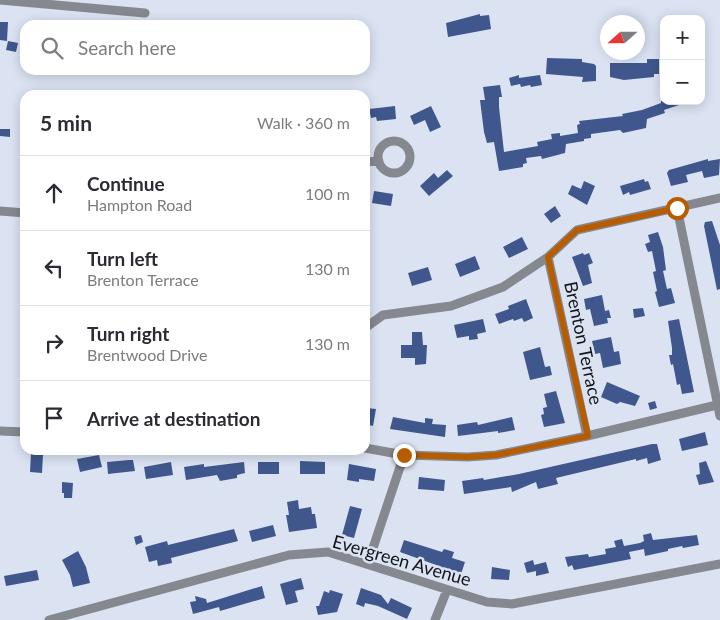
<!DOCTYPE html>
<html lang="en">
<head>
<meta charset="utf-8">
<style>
  :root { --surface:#fff; --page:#f7f7f7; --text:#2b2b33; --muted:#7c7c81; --line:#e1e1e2 }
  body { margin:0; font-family:Lato,sans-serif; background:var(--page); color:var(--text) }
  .controls { position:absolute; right:15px; top:15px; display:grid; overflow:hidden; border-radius:10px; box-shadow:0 2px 12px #0003 }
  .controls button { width:45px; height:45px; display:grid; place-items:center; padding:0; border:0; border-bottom:1px solid var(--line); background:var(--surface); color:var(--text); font:25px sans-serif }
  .compass { position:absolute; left:600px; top:15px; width:45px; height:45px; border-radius:50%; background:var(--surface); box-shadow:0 2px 12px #0003; rotate:249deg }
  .stop { position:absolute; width:15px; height:15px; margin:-11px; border:4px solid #b75c00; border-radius:50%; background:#fff }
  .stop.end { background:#b75c00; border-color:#fff; box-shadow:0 1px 5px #0008 }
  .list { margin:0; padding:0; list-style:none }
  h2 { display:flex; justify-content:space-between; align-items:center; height:65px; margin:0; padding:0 20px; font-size:21px }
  h2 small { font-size:16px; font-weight:400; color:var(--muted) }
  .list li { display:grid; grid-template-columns:32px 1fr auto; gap:15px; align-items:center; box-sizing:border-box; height:75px; padding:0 20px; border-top:1px solid var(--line) }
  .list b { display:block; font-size:19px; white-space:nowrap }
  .list p { margin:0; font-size:16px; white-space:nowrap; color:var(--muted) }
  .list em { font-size:16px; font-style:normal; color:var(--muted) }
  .icon { flex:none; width:28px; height:28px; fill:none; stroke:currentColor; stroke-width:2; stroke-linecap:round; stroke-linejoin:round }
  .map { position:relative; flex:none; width:720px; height:620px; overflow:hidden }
  .search { position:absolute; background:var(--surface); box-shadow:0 2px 12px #0003; left:20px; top:20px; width:350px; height:55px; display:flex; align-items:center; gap:12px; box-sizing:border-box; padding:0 18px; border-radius:15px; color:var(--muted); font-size:19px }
  .panel { position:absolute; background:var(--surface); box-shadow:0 2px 12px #0003; left:20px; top:90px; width:350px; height:365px; border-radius:15px }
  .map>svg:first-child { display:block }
</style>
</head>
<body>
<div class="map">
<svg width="720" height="620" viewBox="0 0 720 620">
  <rect width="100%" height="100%" fill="#dbe3f3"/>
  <path fill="#3f578c" d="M 480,14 L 480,16 L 489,15 L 491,29 L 448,37 L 446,23 Z
    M 0,22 L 8,22 L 7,41 L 0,40 Z
    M 8,41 L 18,43 L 16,52 L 6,50 Z
    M 547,58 L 582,59 L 582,62 L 594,64 L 596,66 L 596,81 L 582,82 L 583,77 L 546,74 Z
    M 647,59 L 659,59 L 659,74 L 654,74 L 654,77 L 624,80 L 610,77 L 610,63 L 647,63 Z
    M 519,75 L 519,78 L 540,75 L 542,85 L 531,87 L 530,85 L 521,87 L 520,84 L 511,86 L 509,78 Z
    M 500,85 L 502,97 L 499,97 L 499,107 L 504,152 L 538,146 L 537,142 L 552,139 L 551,134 L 560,133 L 560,136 L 578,133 L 577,125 L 580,124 L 579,121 L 623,116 L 622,114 L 642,110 L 661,103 L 661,101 L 685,103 L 664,110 L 665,113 L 647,119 L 646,128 L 623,133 L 620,130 L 591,134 L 591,138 L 584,139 L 584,141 L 566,144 L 565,153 L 542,159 L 541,156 L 526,158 L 527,163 L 523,164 L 523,167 L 499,171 L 494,142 L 487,143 L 484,132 L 480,100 L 485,100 L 483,87 Z
    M 395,106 L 396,119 L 377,121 L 376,117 L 371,118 L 369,109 Z
    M 431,106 L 441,127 L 430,132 L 425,120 L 414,125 L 410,116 Z
    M 0,129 L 10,129 L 10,137 L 0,136 Z
    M 708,159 L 708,161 L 720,159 L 719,175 L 704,178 L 702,171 L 686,175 L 688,182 L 671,186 L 667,173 L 669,170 Z
    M 447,170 L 453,176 L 429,196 L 420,186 L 434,173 L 438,178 Z
    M 644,179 L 645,182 L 648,181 L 651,189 L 630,195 L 629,192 L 623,195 L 620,186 Z
    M 584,181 L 595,186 L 587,205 L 568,194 L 572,185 L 581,189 Z
    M 374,191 L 393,194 L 391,206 L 372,203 Z
    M 555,206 L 561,216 L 551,223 L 544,214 Z
    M 712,221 L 720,245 L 720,289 L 717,290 L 704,226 L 705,222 Z
    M 658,232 L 663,247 L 666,270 L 663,271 L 667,289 L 671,288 L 675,303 L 659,307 L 655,292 L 657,291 L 653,272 L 656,271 L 652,251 L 648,252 L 645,244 L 650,242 L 648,235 Z
    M 522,237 L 528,249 L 509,258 L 503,247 Z
    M 583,253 L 584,255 L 589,253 L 593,263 L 588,265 L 592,283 L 583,286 L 572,257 Z
    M 475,256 L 480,269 L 460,277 L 455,264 Z
    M 428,267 L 432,280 L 412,286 L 408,273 Z
    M 602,295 L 605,311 L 609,310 L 611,318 L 607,318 L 608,323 L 594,326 L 590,309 L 586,310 L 584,299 Z
    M 526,299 L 533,318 L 524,322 L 522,318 L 514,321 L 513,319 L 499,324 L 495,314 L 509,309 L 508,306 Z
    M 643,308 L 645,316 L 634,318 L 633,309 Z
    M 483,319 L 486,332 L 477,334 L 478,339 L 469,340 L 469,336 L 457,338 L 454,325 Z
    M 679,319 L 694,392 L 682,394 L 680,384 L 677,385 L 673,364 L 671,365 L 669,355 L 672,355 L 672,348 L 668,321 Z
    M 412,332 L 422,332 L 423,345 L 427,345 L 426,364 L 415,365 L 415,358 L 401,358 L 401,345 L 412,345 Z
    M 611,337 L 614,352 L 619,351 L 621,364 L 603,368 L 600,353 L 595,354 L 592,341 Z
    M 540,347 L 545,367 L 550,366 L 552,375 L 530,380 L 523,352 Z
    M 607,382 L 640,396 L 635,406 L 620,402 L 617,404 L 601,397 Z
    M 556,391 L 565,423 L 544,427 L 541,415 L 544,414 L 543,408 L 547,407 L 544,394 Z
    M 655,401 L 657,408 L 650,410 L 648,403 Z
    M 367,408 L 376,409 L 373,426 L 365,424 Z
    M 393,417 L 425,423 L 425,418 L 433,419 L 432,424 L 446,425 L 445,437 L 390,429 Z
    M 512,417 L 515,430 L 498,433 L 498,431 L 458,436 L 457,425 L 477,422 L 478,425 Z
    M 705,432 L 708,445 L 682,451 L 679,439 Z
    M 652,444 L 657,444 L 661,460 L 648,464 L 647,458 L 636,461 L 636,459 L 556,478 L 558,484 L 538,489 L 536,482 L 512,492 L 511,487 L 464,494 L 462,481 L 483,478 L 484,480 L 519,474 Z
    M 31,453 L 43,454 L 42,473 L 30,472 Z
    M 99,455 L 102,467 L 80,472 L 77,459 Z
    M 129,460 L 133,460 L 135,471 L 108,474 L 107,462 Z
    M 300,461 L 325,462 L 325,474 L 300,474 Z
    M 706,461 L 714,482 L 699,485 L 696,475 L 700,474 L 699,463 Z
    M 171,462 L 173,475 L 146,479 L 144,467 Z
    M 244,462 L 245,473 L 237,475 L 237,478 L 220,481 L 217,475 L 186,480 L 184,467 L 204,464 L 204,467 Z
    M 258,462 L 279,462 L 279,474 L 258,474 Z
    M 349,464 L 376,469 L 374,481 L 359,479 L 359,482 L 347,480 Z
    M 419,477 L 445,480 L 444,491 L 418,489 Z
    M 62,482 L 73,483 L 72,498 L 64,498 L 64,493 L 62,493 Z
    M 298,500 L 299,509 L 311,507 L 312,514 L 315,514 L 317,528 L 289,532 L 286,515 L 289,515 L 287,502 Z
    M 350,506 L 362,509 L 354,538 L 342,535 Z
    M 273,525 L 276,536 L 252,542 L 249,531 Z
    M 234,529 L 238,541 L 171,558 L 172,563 L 158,566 L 157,560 L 149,562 L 145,547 L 167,541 L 168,545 Z
    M 651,533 L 653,540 L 697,535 L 699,545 L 683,548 L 682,546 L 668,549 L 668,551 L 645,556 L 644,549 L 629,552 L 631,559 L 574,570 L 572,565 L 568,567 L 565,557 L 588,554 L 589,557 L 606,554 L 605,549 L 616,547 L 614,541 L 622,539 L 624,546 L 640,543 L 644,541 L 643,535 Z
    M 141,535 L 143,542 L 136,545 L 134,537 Z
    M 404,540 L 442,552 L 444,549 L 454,552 L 452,558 L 465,562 L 461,574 L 400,552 Z
    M 78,551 L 86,567 L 90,583 L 73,587 L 70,575 L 62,560 Z
    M 533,560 L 535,568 L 534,565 L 546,562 L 549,573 L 536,576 L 536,571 L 527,573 L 524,563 Z
    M 492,567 L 510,570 L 509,580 L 491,579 Z
    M 37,570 L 39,580 L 6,586 L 4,576 Z
    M 301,578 L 304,589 L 295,591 L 298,602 L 286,605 L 280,584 Z
    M 262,586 L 265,598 L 220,611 L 219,607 L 193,614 L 190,602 L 196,601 L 195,596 L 206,599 L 207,603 Z
    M 361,588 L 381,595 L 388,604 L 391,598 L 412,608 L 407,619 L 378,606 L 365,603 L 364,607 L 356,604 Z
    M 330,590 L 343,594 L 337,612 L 318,615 L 316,606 L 319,606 L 324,591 L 329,593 Z"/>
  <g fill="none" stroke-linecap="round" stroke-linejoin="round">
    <path stroke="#85888f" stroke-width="9" d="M 0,0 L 145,13
      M378 157a16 16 0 1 1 32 0a16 16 0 1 1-32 0Z
      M 365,162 L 379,161
      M 677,208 L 720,416
      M 0,211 L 25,213
      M 548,257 L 587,436
      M 365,328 L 383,315 L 451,306 L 503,287 L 548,257 L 577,230 L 720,198
      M 0,431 L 25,432
      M 365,448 L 404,455 L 468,457 L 496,455 L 587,436 L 717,405
      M 368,563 L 404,455
      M 49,620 L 289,555 L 328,552 L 487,602 L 512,604 L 720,564
      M 435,620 L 447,590"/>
  </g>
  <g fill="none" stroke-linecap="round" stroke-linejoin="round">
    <path stroke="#b75c00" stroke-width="6" d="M 404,455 L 468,457 L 496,455 L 588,436 L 548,257 L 577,230 L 677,208"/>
  </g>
  <g text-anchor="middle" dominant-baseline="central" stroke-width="5" stroke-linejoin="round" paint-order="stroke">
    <g font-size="18" fill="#111419" stroke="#dbe3f3">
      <text transform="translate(584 343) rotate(78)">Brenton Terrace</text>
      <text transform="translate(402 560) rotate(16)">Evergreen Avenue</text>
    </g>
  </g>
</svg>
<div class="controls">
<button>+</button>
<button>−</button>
</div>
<svg class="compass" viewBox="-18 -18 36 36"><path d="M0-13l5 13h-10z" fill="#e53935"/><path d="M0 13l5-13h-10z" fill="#7c7c81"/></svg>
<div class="stop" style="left:677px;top:208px"></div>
<div class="stop end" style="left:404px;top:455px"></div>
<div class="search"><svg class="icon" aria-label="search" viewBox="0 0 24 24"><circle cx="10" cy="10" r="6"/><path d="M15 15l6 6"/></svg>Search here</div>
<section class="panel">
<h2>5 min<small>Walk · 360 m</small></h2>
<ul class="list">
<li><svg class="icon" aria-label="ahead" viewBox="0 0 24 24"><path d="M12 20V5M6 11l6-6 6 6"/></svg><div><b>Continue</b><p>Hampton Road</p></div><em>100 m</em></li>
<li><svg class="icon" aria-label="left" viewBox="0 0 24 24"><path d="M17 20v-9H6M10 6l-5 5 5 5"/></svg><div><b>Turn left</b><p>Brenton Terrace</p></div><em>130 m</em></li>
<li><svg class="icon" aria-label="right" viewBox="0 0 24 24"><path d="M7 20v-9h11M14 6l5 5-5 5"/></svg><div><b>Turn right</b><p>Brentwood Drive</p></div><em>130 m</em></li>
<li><svg class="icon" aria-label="arrive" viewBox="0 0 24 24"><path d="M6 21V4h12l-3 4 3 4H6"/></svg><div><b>Arrive at destination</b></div></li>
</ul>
</section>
</div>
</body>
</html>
